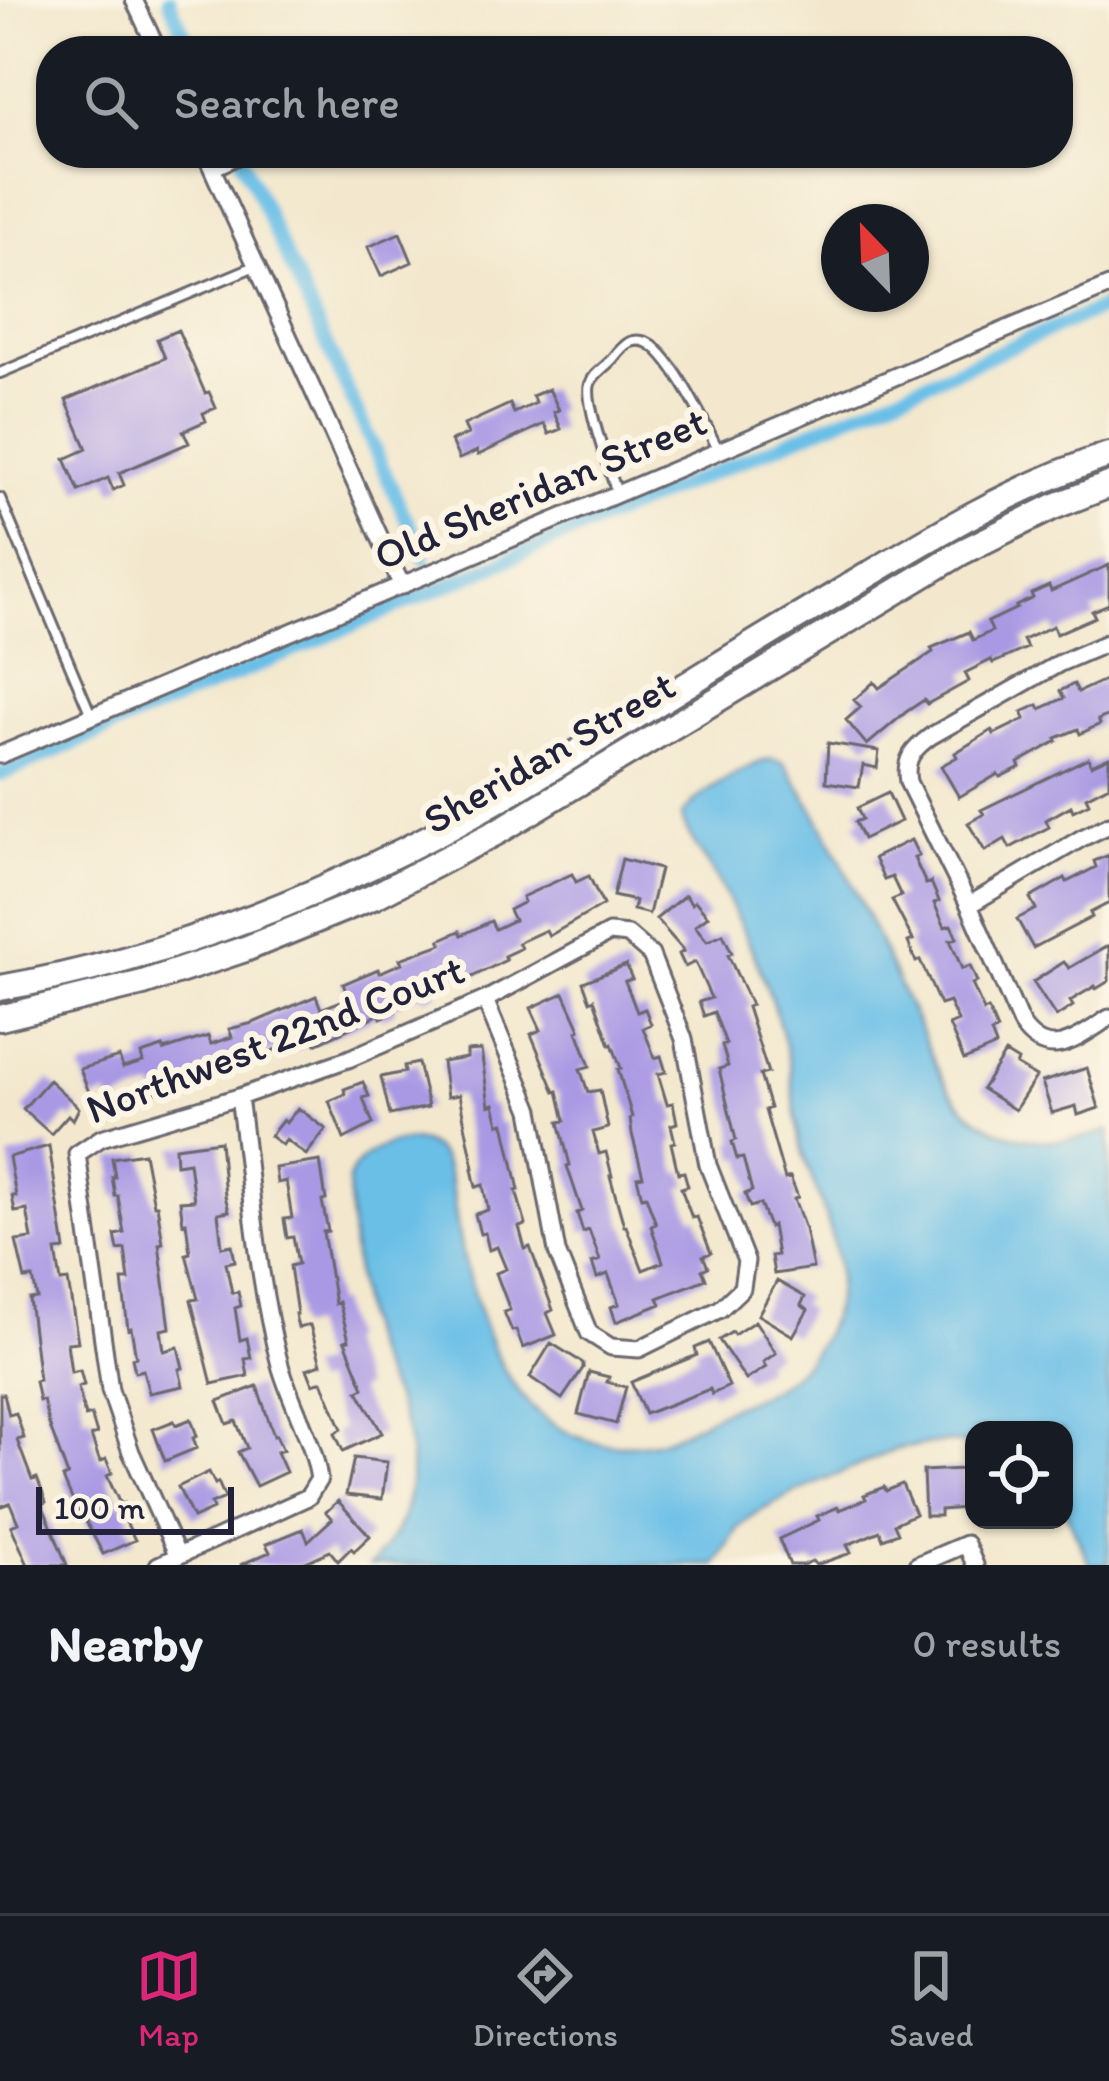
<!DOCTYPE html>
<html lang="en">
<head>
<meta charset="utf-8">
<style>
  :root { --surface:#171b24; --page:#242831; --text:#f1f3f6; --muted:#9ea1a6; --line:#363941; --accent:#db2777 }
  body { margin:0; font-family:Itim,sans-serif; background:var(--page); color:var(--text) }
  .controls { position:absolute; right:36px; bottom:36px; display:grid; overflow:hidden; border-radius:24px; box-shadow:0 3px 9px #0004 }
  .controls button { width:108px; height:108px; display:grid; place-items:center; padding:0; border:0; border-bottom:3px solid var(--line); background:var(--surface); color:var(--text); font:60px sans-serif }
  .compass { position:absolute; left:821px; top:204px; width:108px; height:108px; border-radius:50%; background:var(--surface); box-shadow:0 3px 9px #0004; rotate:337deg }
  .scale { position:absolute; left:36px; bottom:30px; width:198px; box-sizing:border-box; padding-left:12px; border:6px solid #22223b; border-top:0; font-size:33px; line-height:42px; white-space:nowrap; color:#22223b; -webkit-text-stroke:9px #fcf5e5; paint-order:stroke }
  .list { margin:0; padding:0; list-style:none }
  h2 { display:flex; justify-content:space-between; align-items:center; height:156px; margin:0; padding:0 48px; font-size:51px }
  h2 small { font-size:39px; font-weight:400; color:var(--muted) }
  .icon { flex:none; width:66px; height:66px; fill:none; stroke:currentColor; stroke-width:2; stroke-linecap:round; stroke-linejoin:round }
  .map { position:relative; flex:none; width:1109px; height:1565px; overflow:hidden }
  .search { position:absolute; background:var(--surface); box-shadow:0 3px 9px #0004; left:36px; right:36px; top:36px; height:132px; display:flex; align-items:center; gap:30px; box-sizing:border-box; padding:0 42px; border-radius:48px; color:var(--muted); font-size:45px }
  .sheet { height:348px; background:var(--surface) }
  nav { display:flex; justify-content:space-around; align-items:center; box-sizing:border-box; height:168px; border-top:3px solid var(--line); background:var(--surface); font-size:33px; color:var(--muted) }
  nav a { display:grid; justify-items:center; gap:6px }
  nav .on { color:var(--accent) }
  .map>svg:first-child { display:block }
</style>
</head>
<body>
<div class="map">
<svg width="1109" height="1565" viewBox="0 0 1109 1565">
  <rect width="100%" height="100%" fill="#fcf5e5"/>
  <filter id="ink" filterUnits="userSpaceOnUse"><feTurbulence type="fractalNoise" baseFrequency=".00833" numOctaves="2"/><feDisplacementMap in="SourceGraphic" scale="24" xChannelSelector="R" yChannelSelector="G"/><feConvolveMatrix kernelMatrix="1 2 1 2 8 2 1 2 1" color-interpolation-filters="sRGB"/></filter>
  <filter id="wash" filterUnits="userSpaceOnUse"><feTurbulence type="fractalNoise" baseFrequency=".004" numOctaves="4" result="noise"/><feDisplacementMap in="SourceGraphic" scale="48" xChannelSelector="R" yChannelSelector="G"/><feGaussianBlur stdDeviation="2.7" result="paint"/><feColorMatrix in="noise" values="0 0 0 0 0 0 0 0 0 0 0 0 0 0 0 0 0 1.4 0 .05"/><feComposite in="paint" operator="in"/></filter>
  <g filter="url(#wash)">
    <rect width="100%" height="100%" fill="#f3e8ce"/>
    <path fill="#6abfe7" stroke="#467091" stroke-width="3" d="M 771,759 L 783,762 L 788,768 C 839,846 874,933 914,1016 C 931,1050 939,1086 969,1112 C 1008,1145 1063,1148 1109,1130 L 1109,1565 L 1090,1565 L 1064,1508 L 1064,1430 L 974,1430 L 974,1446 L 947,1442 L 897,1449 L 794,1493 L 753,1515 L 738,1528 L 716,1565 L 370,1565 C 413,1524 420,1466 400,1412 C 390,1386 374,1363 367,1336 C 355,1286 351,1232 348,1181 C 356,1148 422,1123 442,1158 C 454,1181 455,1221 461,1247 C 480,1322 505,1418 590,1441 C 613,1447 640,1446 662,1440 C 683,1433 701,1421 720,1412 C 739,1402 760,1397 778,1385 C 816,1362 841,1315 838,1270 C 837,1252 831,1234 826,1217 C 818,1191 805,1166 799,1139 C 795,1115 794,1091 790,1067 C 781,1023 765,978 746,937 C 736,916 725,893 713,872 C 703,854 687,838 682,817 C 693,796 747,765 771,759 Z"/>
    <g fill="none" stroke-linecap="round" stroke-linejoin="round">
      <path stroke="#6abfe7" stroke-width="14" d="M 169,0 L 192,51
        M 239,153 L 424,558
        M 0,775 L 1109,305"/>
    </g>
    <g id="blocks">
      <path fill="#a999e4" d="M 400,233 L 412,262 L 381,276 L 368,247 Z
        M 178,330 L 205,393 L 209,392 L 216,408 L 203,413 L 206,421 L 183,431 L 189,443 L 119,473 L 124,485 L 113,490 L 108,478 L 79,491 L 65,459 L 87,449 L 66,400 L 165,358 L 157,339 Z
        M 549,389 L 559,410 L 554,412 L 561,429 L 549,434 L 544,424 L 478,455 L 477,451 L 459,459 L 451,441 L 468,434 L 464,425 L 510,404 L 514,413 L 536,403 L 532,396 Z
        M 1109,565 L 1109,604 L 1092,611 L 1095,617 L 1056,634 L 1053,626 L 1023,640 L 1027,648 L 993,663 L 991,660 L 965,673 L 969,681 L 927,704 L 924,700 L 906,712 L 867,745 L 846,720 L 861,707 L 854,700 L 874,682 L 879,688 L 933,652 L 931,648 L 969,632 L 973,640 L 992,631 L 988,622 L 1017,608 L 1016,606 L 1033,598 L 1031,594 L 1049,586 L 1051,591 Z
        M 1109,678 L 1109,715 L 1098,720 L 1100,724 L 1080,734 L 1078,729 L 1056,738 L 1057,741 L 1018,763 L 1020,767 L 1000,777 L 998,774 L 959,797 L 941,766 L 957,757 L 955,753 L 992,730 L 994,734 L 1025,719 L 1022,712 L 1038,705 L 1040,709 L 1064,698 L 1060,691 L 1074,684 L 1078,692 Z
        M 828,743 L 879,751 L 877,768 L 863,765 L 859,787 L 826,782 Z
        M 1109,757 L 1109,785 L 1086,797 L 1089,803 L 1073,811 L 1071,806 L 1046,820 L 1049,827 L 1010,848 L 1005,839 L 985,851 L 968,823 L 984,814 L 981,810 L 1088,758 L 1091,765 Z
        M 888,793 L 901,821 L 863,839 L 855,822 L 862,819 L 857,808 Z
        M 911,840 L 919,856 L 914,858 L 926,884 L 931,882 L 939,901 L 934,903 L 945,927 L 951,925 L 957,938 L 950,940 L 962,969 L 970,966 L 977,982 L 972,984 L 984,1011 L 988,1009 L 997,1030 L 991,1033 L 996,1046 L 964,1060 L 949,1025 L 958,1021 L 949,1002 L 940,1005 L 920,960 L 916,962 L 908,942 L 913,940 L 892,900 L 901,896 L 892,877 L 884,880 L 874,858 Z
        M 1109,855 L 1109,903 L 1090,913 L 1092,917 L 1033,948 L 1017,919 L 1036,909 L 1030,898 L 1065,878 L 1067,882 L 1096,867 L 1094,861 Z
        M 622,859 L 660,869 L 649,914 L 633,910 L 635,901 L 613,896 Z
        M 572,874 L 576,882 L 589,876 L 603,905 L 549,936 L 546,930 L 518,943 L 521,948 L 504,956 L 506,960 L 466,980 L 463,972 L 435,985 L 438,993 L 425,999 L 422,993 L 393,1006 L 395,1012 L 381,1018 L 380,1014 L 316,1044 L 315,1041 L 295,1049 L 292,1043 L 262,1055 L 264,1061 L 248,1066 L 246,1060 L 174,1087 L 155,1093 L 154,1088 L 110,1104 L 107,1095 L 92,1100 L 80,1069 L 119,1057 L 123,1068 L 143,1062 L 141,1054 L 163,1047 L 164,1050 L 208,1036 L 211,1044 L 232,1037 L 229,1029 L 253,1023 L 316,996 L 321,1009 L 349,998 L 343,984 L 378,969 L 379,973 L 402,963 L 400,959 L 442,944 L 440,940 L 460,931 L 462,935 L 491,921 L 495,929 L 514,920 L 509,910 L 524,902 L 522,897 Z
        M 685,895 L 692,904 L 695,901 L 708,916 L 695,926 L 707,941 L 723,934 L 732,953 L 728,955 L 751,1005 L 747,1007 L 768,1073 L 760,1075 L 770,1108 L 765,1110 L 785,1179 L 790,1177 L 798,1197 L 794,1199 L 805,1229 L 813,1268 L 774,1274 L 771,1256 L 777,1255 L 772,1225 L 769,1227 L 760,1204 L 750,1207 L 745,1194 L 752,1191 L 743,1158 L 737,1159 L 732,1142 L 736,1140 L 719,1069 L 728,1066 L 722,1045 L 726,1044 L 714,1012 L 704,1016 L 699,1002 L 711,998 L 695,962 L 685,967 L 679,954 L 684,951 L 656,919 Z
        M 1109,945 L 1109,981 L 1096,989 L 1095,986 L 1070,1001 L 1073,1006 L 1056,1017 L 1033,982 L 1064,962 L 1069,968 Z
        M 626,965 L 632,979 L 625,981 L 637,1012 L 645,1009 L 651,1024 L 643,1028 L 655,1058 L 661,1056 L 666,1072 L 658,1074 L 667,1104 L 673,1103 L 677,1123 L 671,1125 L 675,1142 L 671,1143 L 678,1173 L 684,1172 L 688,1186 L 681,1188 L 692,1218 L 697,1217 L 711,1253 L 703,1256 L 708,1267 L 702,1270 L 706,1279 L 658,1298 L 661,1304 L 616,1322 L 611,1307 L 619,1304 L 608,1274 L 597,1278 L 592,1263 L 600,1260 L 589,1230 L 583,1232 L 577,1213 L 582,1211 L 567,1166 L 570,1165 L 559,1122 L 565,1121 L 558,1091 L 555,1092 L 531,1034 L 541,1030 L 531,1008 L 564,993 L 580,1029 L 577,1031 L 590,1066 L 580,1069 L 588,1092 L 600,1090 L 608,1128 L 593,1132 L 599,1154 L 606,1152 L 612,1176 L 610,1176 L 624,1226 L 626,1226 L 643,1270 L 663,1262 L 651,1226 L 656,1224 L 646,1196 L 642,1197 L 637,1177 L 643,1176 L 632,1134 L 630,1118 L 632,1117 L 618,1069 L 621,1068 L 612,1044 L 610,1045 L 594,999 L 590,1001 L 583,982 Z
        M 481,1050 L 489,1106 L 494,1104 L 499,1124 L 504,1123 L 519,1190 L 516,1191 L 526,1225 L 519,1227 L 525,1249 L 530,1247 L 553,1310 L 547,1313 L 556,1335 L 523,1348 L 516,1330 L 512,1331 L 504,1312 L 510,1310 L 496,1273 L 506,1269 L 497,1247 L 489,1250 L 485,1233 L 480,1234 L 475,1214 L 488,1210 L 483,1185 L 476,1187 L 472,1169 L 474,1168 L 459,1095 L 447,1097 L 442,1062 L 467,1058 L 467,1051 Z
        M 1005,1053 L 1018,1061 L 1016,1065 L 1036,1077 L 1015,1110 L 982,1089 Z
        M 418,1063 L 428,1107 L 390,1115 L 381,1077 L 405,1072 L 404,1066 Z
        M 1087,1068 L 1099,1108 L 1078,1115 L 1076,1106 L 1052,1113 L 1042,1082 Z
        M 49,1080 L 79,1108 L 73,1120 L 68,1115 L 51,1134 L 23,1109 Z
        M 363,1082 L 369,1096 L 363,1098 L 373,1124 L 344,1139 L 329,1101 L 346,1094 L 344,1089 Z
        M 298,1108 L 326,1129 L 306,1155 L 286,1140 L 282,1145 L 270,1136 L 283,1120 L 286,1123 Z
        M 220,1141 L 225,1196 L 229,1211 L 218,1213 L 222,1247 L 232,1245 L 235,1261 L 226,1263 L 232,1293 L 238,1292 L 241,1306 L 235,1308 L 240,1340 L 247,1338 L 251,1358 L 245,1359 L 248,1376 L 212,1384 L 191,1300 L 198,1299 L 186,1254 L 190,1253 L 186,1222 L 183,1223 L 180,1201 L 194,1200 L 189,1162 L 176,1164 L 175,1147 Z
        M 49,1146 L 65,1250 L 56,1251 L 61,1282 L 68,1281 L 78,1342 L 67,1343 L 71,1372 L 80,1370 L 84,1385 L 78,1387 L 85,1417 L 91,1415 L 97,1434 L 91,1436 L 100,1462 L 106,1459 L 112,1473 L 107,1476 L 120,1504 L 124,1503 L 131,1520 L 126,1522 L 135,1540 L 103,1554 L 81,1512 L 78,1513 L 63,1478 L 68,1476 L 49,1424 L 43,1400 L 39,1401 L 35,1381 L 39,1380 L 29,1299 L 37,1298 L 33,1278 L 25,1279 L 16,1241 L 32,1239 L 27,1210 L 15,1212 L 12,1196 L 16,1196 L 9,1157 Z
        M 144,1153 L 154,1205 L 157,1205 L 163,1243 L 159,1244 L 170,1328 L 161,1330 L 164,1351 L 178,1347 L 183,1368 L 179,1369 L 183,1386 L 149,1393 L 143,1370 L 135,1372 L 132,1358 L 136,1357 L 131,1328 L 128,1329 L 122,1280 L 129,1280 L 125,1249 L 118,1250 L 115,1235 L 124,1233 L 118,1196 L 115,1196 L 112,1177 L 115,1177 L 112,1158 Z
        M 320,1161 L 326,1200 L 322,1201 L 328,1231 L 323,1232 L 335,1304 L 339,1302 L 349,1340 L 345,1341 L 364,1388 L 358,1391 L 382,1433 L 343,1451 L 335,1433 L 342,1429 L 322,1381 L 313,1384 L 307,1369 L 321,1364 L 310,1325 L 298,1328 L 295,1314 L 297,1314 L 290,1266 L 298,1264 L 293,1237 L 287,1238 L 284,1219 L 292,1218 L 286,1181 L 277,1183 L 275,1168 Z
        M 777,1281 L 805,1297 L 801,1305 L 808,1310 L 793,1336 L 758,1315 Z
        M 755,1321 L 776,1353 L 763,1362 L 766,1367 L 746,1380 L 719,1340 L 732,1332 L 734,1335 Z
        M 709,1342 L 729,1386 L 712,1394 L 710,1389 L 645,1414 L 631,1382 L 697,1355 L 695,1348 Z
        M 551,1343 L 583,1363 L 583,1368 L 562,1399 L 530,1377 Z
        M 589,1372 L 609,1377 L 607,1382 L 626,1387 L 616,1424 L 578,1414 Z
        M 257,1386 L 274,1436 L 276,1435 L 283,1450 L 277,1452 L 286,1472 L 256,1486 L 238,1452 L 247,1448 L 236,1421 L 227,1424 L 218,1401 Z
        M 0,1394 L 4,1394 L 9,1415 L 16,1413 L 24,1438 L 17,1440 L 32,1480 L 37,1478 L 46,1502 L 42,1504 L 67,1565 L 28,1565 L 11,1526 L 18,1523 L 10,1503 L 0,1507 Z
        M 191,1419 L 197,1436 L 193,1438 L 197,1448 L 165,1461 L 153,1429 L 174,1421 L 176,1425 Z
        M 354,1458 L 387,1462 L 382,1499 L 346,1495 Z
        M 963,1469 L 965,1508 L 940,1510 L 940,1516 L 925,1516 L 923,1471 Z
        M 209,1472 L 215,1484 L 218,1482 L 225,1498 L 211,1504 L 213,1509 L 193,1518 L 178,1487 Z
        M 902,1484 L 915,1514 L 894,1524 L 898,1533 L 883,1539 L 880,1531 L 847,1545 L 851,1553 L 816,1565 L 812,1561 L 803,1565 L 790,1565 L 779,1539 L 819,1520 L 817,1516 L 838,1507 L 839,1510 L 866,1499 L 864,1495 L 884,1487 L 886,1491 Z
        M 338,1501 L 370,1536 L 354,1551 L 351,1548 L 338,1561 L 330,1551 L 299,1565 L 240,1565 L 270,1552 L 266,1544 L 303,1529 L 308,1541 L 332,1519 L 326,1512 Z"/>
    </g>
  </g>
  <g filter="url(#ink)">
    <use href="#blocks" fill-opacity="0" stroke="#6b676e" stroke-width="3"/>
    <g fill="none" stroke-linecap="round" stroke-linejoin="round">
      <defs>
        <path id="service" d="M 0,373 L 255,266
          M 617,493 C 610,471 584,402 590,384 C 593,373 608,366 615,356 C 623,346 631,337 646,342 C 671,352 706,426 719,451
          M 0,498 L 91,715"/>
        <path id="minor" d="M 134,0 L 158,51
          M 205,153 L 402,586
          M 212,168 L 244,153
          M 1109,642 L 1060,663 L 931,736 C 913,749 904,759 908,782 L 969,905 L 1021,1024 C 1048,1064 1077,1038 1109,1018
          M 0,755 L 1109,286
          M 969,905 L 1082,838 L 1109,825
          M 177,1554 L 131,1452 L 110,1390 L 77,1154 L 101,1138 L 239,1097 L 348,1059 L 485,1000 L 609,933 L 628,935 L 651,955 L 684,1039 L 708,1165 L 746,1261 L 742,1288 L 720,1309 L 639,1349 L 611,1347 L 589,1333 L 557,1252 L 531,1110 L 485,1000
          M 158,1565 L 308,1497 L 319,1479 C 313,1439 291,1404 280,1365 C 257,1280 251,1185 239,1097
          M 917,1565 L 966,1544 L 975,1565"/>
        <path id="primary" d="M 0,988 C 169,959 344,888 492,803 C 597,743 698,676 803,614 C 901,556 999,491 1109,455
          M 0,1018 L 143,983 L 245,949 L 373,897 L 499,831 L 962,552 L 1053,507 L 1109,485"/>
      </defs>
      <use href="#service" stroke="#6b676e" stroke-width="14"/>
      <use href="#minor" stroke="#6b676e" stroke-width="21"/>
      <use href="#primary" stroke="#6b676e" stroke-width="30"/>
      <use href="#service" stroke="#fff" stroke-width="8"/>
      <use href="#minor" stroke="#fff" stroke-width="15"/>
      <use href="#primary" stroke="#fff" stroke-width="24"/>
    </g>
  </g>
  <g text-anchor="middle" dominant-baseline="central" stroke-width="12" stroke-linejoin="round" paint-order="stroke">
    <g font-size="42" fill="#22223b" stroke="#fcf5e5">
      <text transform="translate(540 488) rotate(-23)">Old Sheridan Street</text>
      <text transform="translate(549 752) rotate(-30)">Sheridan Street</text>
      <text transform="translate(275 1039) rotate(-21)">Northwest 22nd Court</text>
    </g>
  </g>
</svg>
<div class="controls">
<button><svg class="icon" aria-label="locate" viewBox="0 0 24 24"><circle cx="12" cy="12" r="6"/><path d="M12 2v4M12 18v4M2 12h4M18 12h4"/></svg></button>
</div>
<svg class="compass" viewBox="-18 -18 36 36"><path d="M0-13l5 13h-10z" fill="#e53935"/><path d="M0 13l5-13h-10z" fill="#9ea1a6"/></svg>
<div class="scale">100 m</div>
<div class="search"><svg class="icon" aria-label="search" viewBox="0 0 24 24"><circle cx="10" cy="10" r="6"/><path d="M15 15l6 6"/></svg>Search here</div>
</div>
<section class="sheet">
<h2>Nearby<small>0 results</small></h2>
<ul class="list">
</ul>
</section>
<nav>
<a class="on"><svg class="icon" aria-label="map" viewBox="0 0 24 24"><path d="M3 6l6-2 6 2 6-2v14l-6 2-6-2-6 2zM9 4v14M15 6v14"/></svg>Map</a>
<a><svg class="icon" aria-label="directions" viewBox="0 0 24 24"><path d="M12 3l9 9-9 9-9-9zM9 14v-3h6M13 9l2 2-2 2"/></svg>Directions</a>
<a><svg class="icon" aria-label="saved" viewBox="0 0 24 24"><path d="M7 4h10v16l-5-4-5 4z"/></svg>Saved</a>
</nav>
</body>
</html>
